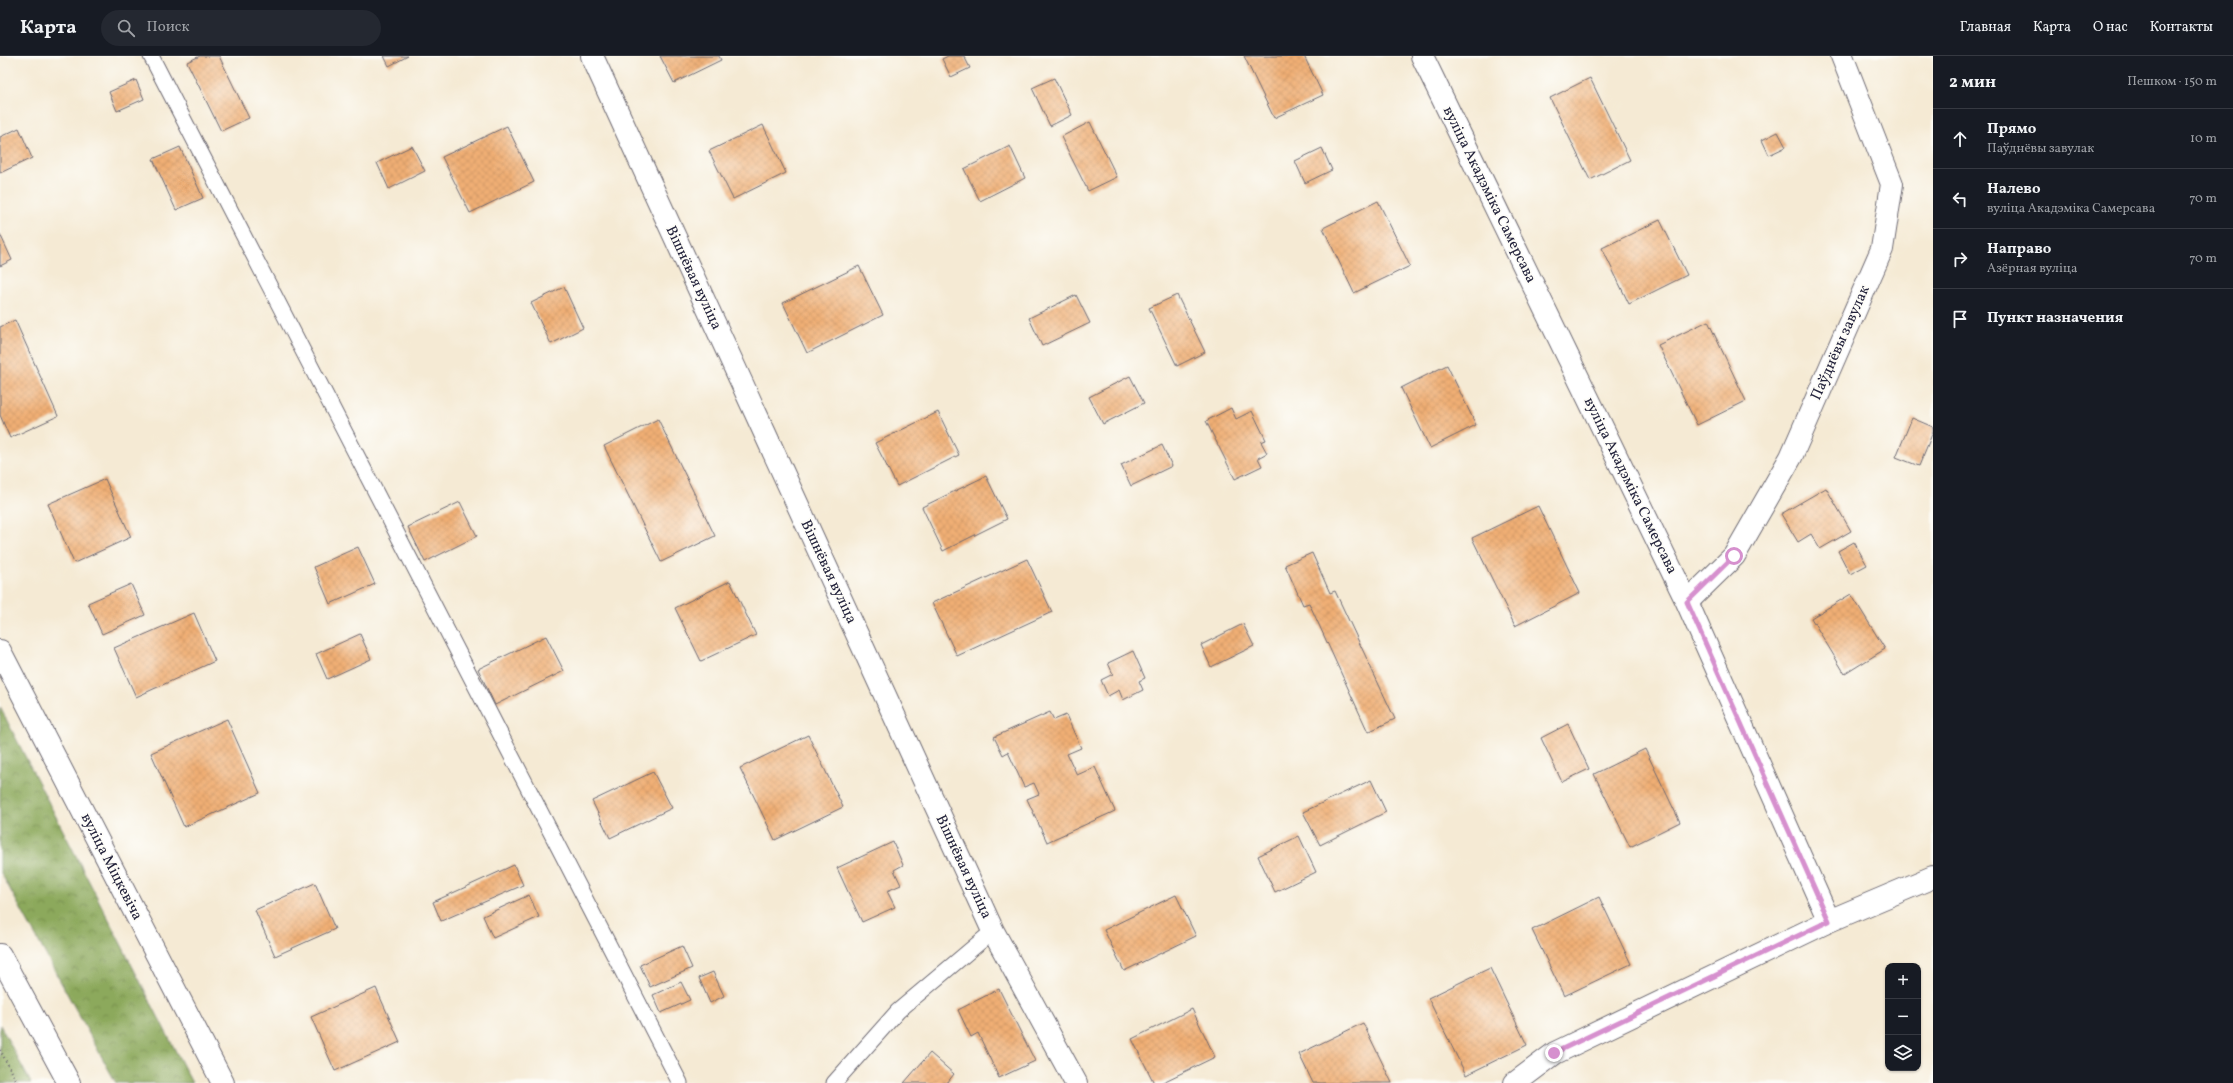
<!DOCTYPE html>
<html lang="ru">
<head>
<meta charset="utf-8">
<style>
  :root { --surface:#171b24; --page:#242831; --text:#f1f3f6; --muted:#9ea1a6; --line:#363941 }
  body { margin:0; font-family:Vollkorn,serif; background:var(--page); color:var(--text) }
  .controls { position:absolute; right:12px; bottom:12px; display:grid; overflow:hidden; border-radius:8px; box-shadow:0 1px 3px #0004 }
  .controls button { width:36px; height:36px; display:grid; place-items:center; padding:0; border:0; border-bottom:1px solid var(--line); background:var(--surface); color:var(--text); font:20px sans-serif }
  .stop { position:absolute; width:12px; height:12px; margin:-9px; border:3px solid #d690ce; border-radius:50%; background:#fff }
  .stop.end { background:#d690ce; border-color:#fff; box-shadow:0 1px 4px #0008 }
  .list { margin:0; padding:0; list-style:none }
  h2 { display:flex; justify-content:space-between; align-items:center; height:52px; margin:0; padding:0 16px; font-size:17px }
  h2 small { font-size:13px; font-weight:400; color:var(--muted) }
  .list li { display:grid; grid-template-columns:26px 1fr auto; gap:12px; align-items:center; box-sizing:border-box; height:60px; padding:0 16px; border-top:1px solid var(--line) }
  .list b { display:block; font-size:15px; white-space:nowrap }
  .list p { margin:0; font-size:13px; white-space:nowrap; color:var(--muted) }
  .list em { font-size:13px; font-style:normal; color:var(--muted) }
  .icon { flex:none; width:22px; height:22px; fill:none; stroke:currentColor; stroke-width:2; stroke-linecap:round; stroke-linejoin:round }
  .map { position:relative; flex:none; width:1933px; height:1027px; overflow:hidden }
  header { display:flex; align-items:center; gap:24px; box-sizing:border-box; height:56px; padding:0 20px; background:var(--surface); border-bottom:1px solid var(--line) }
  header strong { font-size:19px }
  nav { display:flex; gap:22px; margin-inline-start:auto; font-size:14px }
  .search { width:280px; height:36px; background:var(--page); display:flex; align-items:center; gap:10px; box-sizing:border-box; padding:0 14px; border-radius:22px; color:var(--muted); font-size:15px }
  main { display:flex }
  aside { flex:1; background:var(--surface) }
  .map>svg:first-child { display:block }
</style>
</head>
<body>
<header>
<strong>Карта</strong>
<div class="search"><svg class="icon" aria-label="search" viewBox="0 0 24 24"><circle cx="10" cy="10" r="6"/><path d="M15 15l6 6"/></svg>Поиск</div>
<nav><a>Главная</a><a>Карта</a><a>О нас</a><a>Контакты</a></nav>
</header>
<main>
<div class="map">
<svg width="1933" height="1027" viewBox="0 0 1933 1027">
  <defs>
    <pattern id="forest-crowns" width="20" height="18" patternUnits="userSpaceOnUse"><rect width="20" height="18" fill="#8ca95b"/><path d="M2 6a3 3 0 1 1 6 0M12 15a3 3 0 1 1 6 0" fill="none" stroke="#72894c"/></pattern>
    <pattern id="building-cross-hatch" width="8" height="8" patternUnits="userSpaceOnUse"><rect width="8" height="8" fill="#f0af74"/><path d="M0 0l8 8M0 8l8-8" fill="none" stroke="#ce9665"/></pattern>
  </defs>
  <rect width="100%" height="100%" fill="#fdfcf7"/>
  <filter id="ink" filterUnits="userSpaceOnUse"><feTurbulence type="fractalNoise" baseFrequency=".025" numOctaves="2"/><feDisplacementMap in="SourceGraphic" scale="8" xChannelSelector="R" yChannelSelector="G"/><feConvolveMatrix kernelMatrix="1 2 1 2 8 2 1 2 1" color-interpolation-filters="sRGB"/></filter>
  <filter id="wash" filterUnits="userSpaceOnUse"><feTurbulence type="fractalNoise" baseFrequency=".012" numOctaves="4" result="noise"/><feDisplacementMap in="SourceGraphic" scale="16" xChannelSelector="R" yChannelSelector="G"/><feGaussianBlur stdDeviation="0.9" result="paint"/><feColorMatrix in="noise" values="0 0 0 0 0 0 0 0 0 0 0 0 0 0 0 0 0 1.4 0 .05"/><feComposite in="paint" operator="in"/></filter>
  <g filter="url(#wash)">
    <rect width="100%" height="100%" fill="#f5ead4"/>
    <path fill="url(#forest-crowns)" stroke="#57664b" d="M 0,651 L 192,1027 L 116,1027 L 0,815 Z
      M 0,969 L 31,1027 L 0,1027 Z"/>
    <g id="blocks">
      <path fill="url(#building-cross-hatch)" d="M 200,0 L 219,0 L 249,62 L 221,75 L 187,6 Z
        M 384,0 L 408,0 L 389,10 Z
        M 660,0 L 719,0 L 721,4 L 674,27 Z
        M 948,0 L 964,0 L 970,12 L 951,21 L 942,3 Z
        M 1244,0 L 1304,0 L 1323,39 L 1274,62 Z
        M 1054,22 L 1072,59 L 1050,70 L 1032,32 Z
        M 1590,22 L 1630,104 L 1590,124 L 1550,42 Z
        M 136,24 L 144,43 L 117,55 L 109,36 Z
        M 1090,66 L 1117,121 L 1088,135 L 1061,81 Z
        M 763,69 L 786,117 L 733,143 L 709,95 Z
        M 507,70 L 534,126 L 470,157 L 442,101 Z
        M 19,72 L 32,102 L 0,117 L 0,81 Z
        M 1778,76 L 1786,91 L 1769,99 L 1762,84 Z
        M 412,90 L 425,115 L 389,133 L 377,107 Z
        M 1010,90 L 1025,122 L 980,145 L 964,113 Z
        M 180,91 L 203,142 L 176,154 L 153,103 Z
        M 1322,92 L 1332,114 L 1305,127 L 1295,105 Z
        M 1378,145 L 1410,210 L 1354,237 L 1323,172 Z
        M 1660,164 L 1687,219 L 1629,248 L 1602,192 Z
        M 0,178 L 12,204 L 0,210 Z
        M 859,210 L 883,259 L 807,297 L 783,247 Z
        M 564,231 L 583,272 L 551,288 L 531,247 Z
        M 1076,239 L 1090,267 L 1042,290 L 1029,262 Z
        M 1177,239 L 1205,296 L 1177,310 L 1149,252 Z
        M 15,264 L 58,360 L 10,382 L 0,359 L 0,271 Z
        M 1708,265 L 1746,345 L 1697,369 L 1658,289 Z
        M 1447,309 L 1476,369 L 1430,392 L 1401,332 Z
        M 1130,320 L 1144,347 L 1103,368 L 1089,341 Z
        M 1231,352 L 1236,363 L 1252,355 L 1266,384 L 1261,386 L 1267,397 L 1258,402 L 1262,410 L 1235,423 L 1206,365 Z
        M 938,356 L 959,399 L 897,430 L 875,387 Z
        M 1912,362 L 1933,371 L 1933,376 L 1919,410 L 1896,401 Z
        M 658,363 L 715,480 L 661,506 L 604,390 Z
        M 1162,389 L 1172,410 L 1131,430 L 1121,409 Z
        M 986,420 L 1007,463 L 943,495 L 922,451 Z
        M 105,423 L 131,481 L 74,507 L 48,448 Z
        M 1826,432 L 1851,475 L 1820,493 L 1811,478 L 1798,486 L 1781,458 Z
        M 460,446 L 477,480 L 425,506 L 408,471 Z
        M 1538,450 L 1580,537 L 1515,570 L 1472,482 Z
        M 1854,486 L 1867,509 L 1850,518 L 1838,495 Z
        M 358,491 L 375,528 L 330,548 L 314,511 Z
        M 1312,497 L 1330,537 L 1335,535 L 1395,663 L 1368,676 L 1309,547 L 1303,549 L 1285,509 Z
        M 1027,503 L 1052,556 L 957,600 L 932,547 Z
        M 730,525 L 756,579 L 701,605 L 675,552 Z
        M 131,528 L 145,559 L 102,578 L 88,547 Z
        M 1851,538 L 1885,593 L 1845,618 L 1811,562 Z
        M 194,557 L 215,605 L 136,641 L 114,592 Z
        M 1243,568 L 1254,590 L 1211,611 L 1201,589 Z
        M 360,578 L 371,603 L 327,623 L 316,598 Z
        M 546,580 L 564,615 L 495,649 L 478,613 Z
        M 1133,595 L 1145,622 L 1139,625 L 1143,634 L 1123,644 L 1119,634 L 1108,640 L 1101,624 L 1113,618 L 1108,607 Z
        M 1050,656 L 1054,664 L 1066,659 L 1081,692 L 1067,698 L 1077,719 L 1095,711 L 1115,755 L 1047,786 L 1027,743 L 1039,738 L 1034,727 L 1024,731 L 1008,696 L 1003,699 L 994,681 Z
        M 227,663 L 260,737 L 184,771 L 151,697 Z
        M 1568,668 L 1589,713 L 1562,726 L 1541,682 Z
        M 808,679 L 843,751 L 775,784 L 740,712 Z
        M 1645,693 L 1680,766 L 1630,791 L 1594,718 Z
        M 653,716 L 672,752 L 610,782 L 592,745 Z
        M 1371,724 L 1386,756 L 1320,789 L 1303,756 Z
        M 1299,780 L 1316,816 L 1275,836 L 1258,800 Z
        M 893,786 L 903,809 L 894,814 L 901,829 L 887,835 L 895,851 L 862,866 L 837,812 Z
        M 514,809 L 523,829 L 441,865 L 433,846 Z
        M 315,827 L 335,873 L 275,900 L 255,854 Z
        M 529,839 L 539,861 L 493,882 L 483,860 Z
        M 1176,839 L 1196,880 L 1124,915 L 1104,874 Z
        M 1599,841 L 1631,908 L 1564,940 L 1532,874 Z
        M 682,890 L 692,912 L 650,931 L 640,909 Z
        M 1490,912 L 1527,989 L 1466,1019 L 1428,942 Z
        M 713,916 L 724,940 L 710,947 L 699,922 Z
        M 681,926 L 690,944 L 661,957 L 653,939 Z
        M 376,932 L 400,986 L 335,1015 L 311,961 Z
        M 999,933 L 1035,1005 L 999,1022 L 978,977 L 971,981 L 958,954 Z
        M 1192,953 L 1215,1001 L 1161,1027 L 1154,1027 L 1132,983 Z
        M 1363,967 L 1392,1027 L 1313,1027 L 1299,998 Z
        M 930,997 L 954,1018 L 947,1027 L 904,1027 Z"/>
    </g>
  </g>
  <g filter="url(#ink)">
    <use href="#blocks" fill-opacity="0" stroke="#6c6871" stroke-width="1"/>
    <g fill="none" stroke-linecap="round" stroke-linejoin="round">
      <defs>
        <path id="lane" d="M 151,0 L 680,1027
          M 834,1027 L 898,955 L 993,875"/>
        <path id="street" d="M 592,0 L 993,875 L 1076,1027
          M 1422,0 L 1687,546 L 1829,865
          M 1687,546 L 1734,500 L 1791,401 L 1882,193 L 1892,128 L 1842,0
          M 0,595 L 223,1027
          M 1515,1027 L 1555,997 L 1829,865 L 1933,821"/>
        <path id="secondary" d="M 0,899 L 69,1027"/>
      </defs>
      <use href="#lane" stroke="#6c6871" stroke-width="17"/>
      <use href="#street" stroke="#6c6871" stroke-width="24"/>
      <use href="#secondary" stroke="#6c6871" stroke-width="24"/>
      <path stroke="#6c6871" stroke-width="2.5" stroke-dasharray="1 3" stroke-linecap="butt" d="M 0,994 L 18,1027"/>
      <use href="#lane" stroke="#fff" stroke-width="15"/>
      <use href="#street" stroke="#fff" stroke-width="22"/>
      <use href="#secondary" stroke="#fff" stroke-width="22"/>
    </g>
  </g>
  <g fill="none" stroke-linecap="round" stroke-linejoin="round" filter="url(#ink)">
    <path stroke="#d690ce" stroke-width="5" d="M 1554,997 L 1829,865 L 1687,546 L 1734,500"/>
  </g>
  <g text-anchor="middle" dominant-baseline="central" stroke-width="3.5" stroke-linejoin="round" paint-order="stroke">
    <g font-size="15" fill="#22223b" stroke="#fdfcf7">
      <text transform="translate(1489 139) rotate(64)">вуліца Акадэміка Самерсава</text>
      <text transform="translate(693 222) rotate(65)">Вішнёвая вуліца</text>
      <text transform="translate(1841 287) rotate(-66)">Паўднёвы завулак</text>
      <text transform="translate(1630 430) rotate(64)">вуліца Акадэміка Самерсава</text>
      <text transform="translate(828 516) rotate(65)">Вішнёвая вуліца</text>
      <text transform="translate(111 811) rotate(63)">вуліца Міцкевіча</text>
      <text transform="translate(963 811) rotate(65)">Вішнёвая вуліца</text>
    </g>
  </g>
</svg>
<div class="controls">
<button>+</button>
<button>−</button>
<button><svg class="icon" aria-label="layers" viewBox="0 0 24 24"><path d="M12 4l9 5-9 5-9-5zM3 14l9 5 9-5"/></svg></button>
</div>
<div class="stop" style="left:1734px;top:500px"></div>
<div class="stop end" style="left:1554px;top:997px"></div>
</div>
<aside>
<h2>2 мин<small>Пешком · 150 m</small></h2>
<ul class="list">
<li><svg class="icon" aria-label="ahead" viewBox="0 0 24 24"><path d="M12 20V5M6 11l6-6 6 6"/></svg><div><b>Прямо</b><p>Паўднёвы завулак</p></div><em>10 m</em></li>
<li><svg class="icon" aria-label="left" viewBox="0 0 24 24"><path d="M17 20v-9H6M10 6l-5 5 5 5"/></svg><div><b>Налево</b><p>вуліца Акадэміка Самерсава</p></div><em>70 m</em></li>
<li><svg class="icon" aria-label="right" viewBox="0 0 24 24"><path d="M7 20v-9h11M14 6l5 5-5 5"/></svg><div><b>Направо</b><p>Азёрная вуліца</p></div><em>70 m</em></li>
<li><svg class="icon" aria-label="arrive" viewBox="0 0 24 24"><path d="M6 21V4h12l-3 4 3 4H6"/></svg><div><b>Пункт назначения</b></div></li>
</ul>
</aside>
</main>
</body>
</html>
